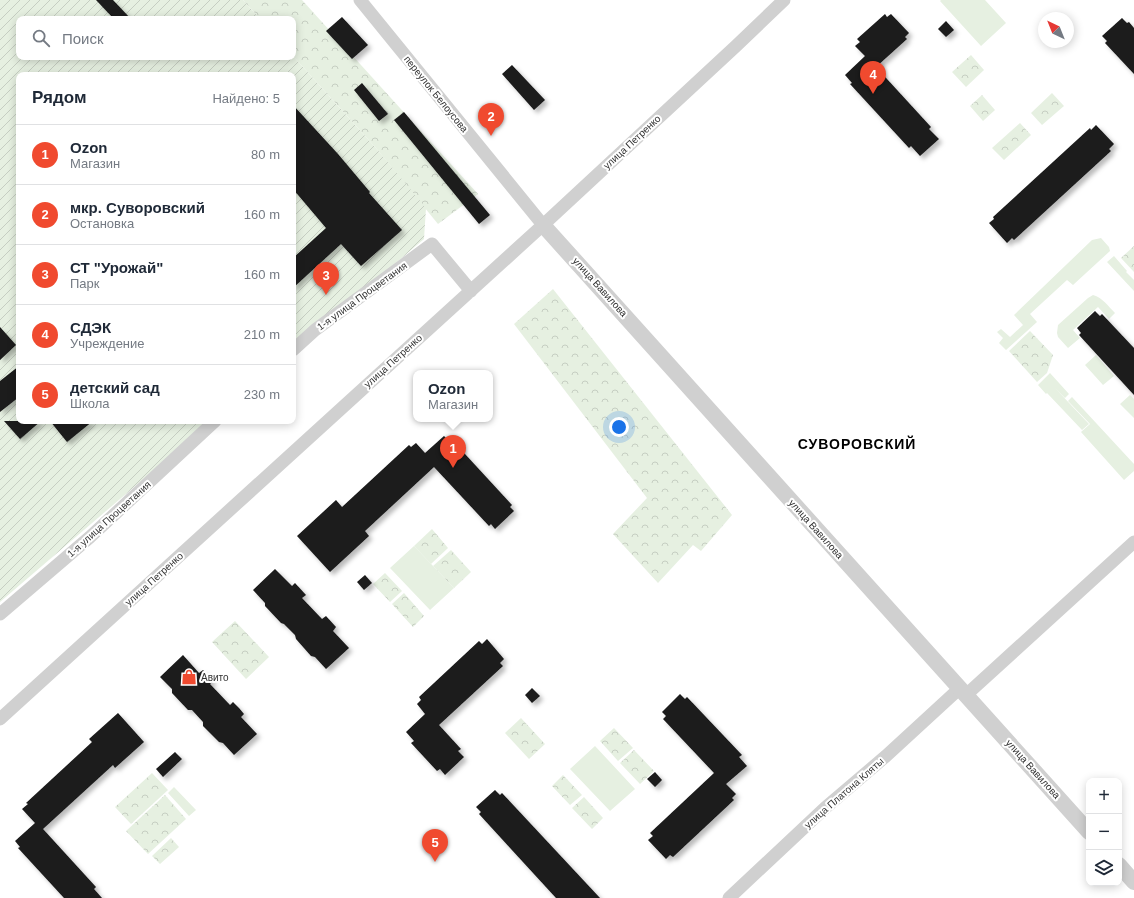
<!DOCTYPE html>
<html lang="ru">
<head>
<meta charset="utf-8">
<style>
  :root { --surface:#fff; --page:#f2f2f3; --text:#1f2937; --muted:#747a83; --line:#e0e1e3; --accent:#f04a2f }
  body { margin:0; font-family:Helvetica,sans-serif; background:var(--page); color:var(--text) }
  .controls { position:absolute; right:12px; bottom:12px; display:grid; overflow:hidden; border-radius:8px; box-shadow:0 2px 10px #0003 }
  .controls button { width:36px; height:36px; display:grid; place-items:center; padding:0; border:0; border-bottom:1px solid var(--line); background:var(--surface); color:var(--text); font:20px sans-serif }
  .compass { position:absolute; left:1038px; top:12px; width:36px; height:36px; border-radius:50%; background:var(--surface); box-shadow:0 2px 10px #0003; rotate:317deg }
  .you { position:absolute; left:619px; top:427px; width:14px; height:14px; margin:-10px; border:3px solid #fff; border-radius:50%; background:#1a73e8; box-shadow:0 0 0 6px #1a73e833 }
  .badge { display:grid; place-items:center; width:26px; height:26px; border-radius:50%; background:var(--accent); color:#fff; font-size:13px; font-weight:700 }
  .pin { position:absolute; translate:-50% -33px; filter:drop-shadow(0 1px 2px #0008) }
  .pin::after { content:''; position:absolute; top:21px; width:14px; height:12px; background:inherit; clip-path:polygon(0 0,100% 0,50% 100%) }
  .popup { position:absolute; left:413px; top:370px; width:80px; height:52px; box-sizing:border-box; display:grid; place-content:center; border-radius:8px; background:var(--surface); filter:drop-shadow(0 1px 3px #0005); font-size:13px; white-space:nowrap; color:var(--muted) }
  .popup b { font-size:15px; color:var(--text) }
  .popup::after { content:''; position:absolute; left:50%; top:100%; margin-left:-8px; border:8px solid transparent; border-top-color:var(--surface) }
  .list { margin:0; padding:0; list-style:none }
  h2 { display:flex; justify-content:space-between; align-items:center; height:52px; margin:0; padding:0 16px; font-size:17px }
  h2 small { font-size:13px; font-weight:400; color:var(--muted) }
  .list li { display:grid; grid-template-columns:26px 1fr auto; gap:12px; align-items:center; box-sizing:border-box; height:60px; padding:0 16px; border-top:1px solid var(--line) }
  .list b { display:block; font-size:15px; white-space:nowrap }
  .list p { margin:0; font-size:13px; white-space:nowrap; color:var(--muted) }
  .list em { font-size:13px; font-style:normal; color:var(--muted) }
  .icon { flex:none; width:22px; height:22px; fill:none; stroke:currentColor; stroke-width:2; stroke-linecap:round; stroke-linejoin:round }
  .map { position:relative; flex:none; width:1134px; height:898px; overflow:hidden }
  .search { position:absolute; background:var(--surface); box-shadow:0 2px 10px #0003; left:16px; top:16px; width:280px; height:44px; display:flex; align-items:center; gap:10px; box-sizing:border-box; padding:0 14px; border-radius:8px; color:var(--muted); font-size:15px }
  .panel { position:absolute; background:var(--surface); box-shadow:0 2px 10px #0003; left:16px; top:72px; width:280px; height:352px; border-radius:8px }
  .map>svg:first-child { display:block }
</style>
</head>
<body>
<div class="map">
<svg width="1134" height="898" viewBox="0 0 1134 898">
  <defs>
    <pattern id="forest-crowns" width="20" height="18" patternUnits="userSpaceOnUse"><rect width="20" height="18" fill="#e6f0e1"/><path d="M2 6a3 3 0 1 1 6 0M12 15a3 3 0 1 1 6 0" fill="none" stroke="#c6cec2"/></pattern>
    <pattern id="garden-furrows" width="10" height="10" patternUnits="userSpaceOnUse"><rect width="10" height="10" fill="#e6f0e1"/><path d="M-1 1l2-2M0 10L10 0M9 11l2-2" fill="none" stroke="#c6cec2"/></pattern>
    <filter id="shadow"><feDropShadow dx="3.5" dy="3.5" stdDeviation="2" flood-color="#0004"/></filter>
  </defs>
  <rect width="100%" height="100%" fill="#fff"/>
  <path fill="#e6f0e1" d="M 941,0 L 985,0 L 1006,23 L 981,46 L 940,1 Z
    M 1101,238 L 1109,247 L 1110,251 L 1073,285 L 1067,280 L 1030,314 L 1037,322 L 1006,350 L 999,343 L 1003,338 L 997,332 L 1001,329 L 1010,337 L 1023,325 L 1014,315 L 1092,240 Z
    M 1114,256 L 1127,271 L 1126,272 L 1134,280 L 1134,291 L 1107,262 Z
    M 1093,295 C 1103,298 1108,306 1115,313 L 1109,319 L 1098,307 L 1073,330 L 1080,338 L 1068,348 L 1058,337 L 1057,333 L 1058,325 L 1088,298 Z
    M 1096,355 L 1114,376 L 1103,385 L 1085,365 Z
    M 1050,373 L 1069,394 L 1065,398 L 1054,387 L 1089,424 L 1082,430 L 1047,393 L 1046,394 L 1038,385 Z
    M 1130,395 L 1134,399 L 1134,418 L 1120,404 Z
    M 1072,397 L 1134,464 L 1134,471 L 1124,480 L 1081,432 L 1090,424 L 1068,401 Z
    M 414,546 L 454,588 L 430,610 L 390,568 Z
    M 595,746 L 635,789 L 610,811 L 570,769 Z
    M 174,787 L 196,810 L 189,816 L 168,793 Z"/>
  <path fill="url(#forest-crowns)" d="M 243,0 L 302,0 L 478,194 L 438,224 L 375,147 L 293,56 L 293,19 L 260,19 Z
    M 971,55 L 984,70 L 966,87 L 952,72 Z
    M 1052,93 L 1064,106 L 1042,125 L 1031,113 Z
    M 982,95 L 995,110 L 983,121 L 970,106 Z
    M 1020,123 L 1031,135 L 1004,160 L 992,148 Z
    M 1134,246 L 1134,272 L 1121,258 Z
    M 553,289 L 732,515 L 701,551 L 693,545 L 658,583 L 613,534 L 647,498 L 514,324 Z
    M 1030,331 L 1053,355 L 1047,373 L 1037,382 L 1009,351 Z
    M 432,529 L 448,548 L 431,564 L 414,546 Z
    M 451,550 L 471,572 L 454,588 L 433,566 Z
    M 385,573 L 402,591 L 390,602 L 373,584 Z
    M 404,593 L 424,616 L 413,627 L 392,604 Z
    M 235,621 L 269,657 L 246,679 L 212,642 Z
    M 521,718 L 545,744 L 529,759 L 505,733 Z
    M 614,728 L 633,748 L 618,761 L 600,741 Z
    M 634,750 L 654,771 L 640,784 L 620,763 Z
    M 152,773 L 168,790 L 131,824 L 115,807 Z
    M 563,775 L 582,795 L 570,805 L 552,786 Z
    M 165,795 L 186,819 L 148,854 L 126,831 Z
    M 584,797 L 603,818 L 592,829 L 572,808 Z
    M 171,838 L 179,847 L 160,864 L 152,856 Z"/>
  <path fill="url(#garden-furrows)" d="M 0,0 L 243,0 L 260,19 L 19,19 L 19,57 L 293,57 L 293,56 L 375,147 L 426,208 L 424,239 L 293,351 L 293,75 L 19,75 L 19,421 L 211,421 L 0,602 Z"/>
  <path fill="#1a1a1a" filter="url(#shadow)" d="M 96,0 L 113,0 L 131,19 L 114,19 Z
    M 885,14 L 887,17 L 891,14 L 909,33 L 905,37 L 907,39 L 876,67 L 931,127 L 929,129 L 939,139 L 920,156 L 911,146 L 909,148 L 850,84 L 852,83 L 845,75 L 865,56 L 855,46 L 860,42 L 857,39 Z
    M 342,17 L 368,45 L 352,59 L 326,31 Z
    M 1122,18 L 1127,23 L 1129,22 L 1134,28 L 1134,74 L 1105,43 L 1107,41 L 1102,36 Z
    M 946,21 L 954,30 L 946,37 L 938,29 Z
    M 512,65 L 545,100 L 534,110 L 502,74 Z
    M 362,83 L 388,114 L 379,121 L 354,90 Z
    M 293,105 L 338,154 L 370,192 L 369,193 L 402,230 L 361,266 L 341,244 L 293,288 L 293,258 L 326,228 L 293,189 Z
    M 404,112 L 490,215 L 479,224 L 394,120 Z
    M 1096,125 L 1114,144 L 1109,149 L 1111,151 L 1014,240 L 1012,238 L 1007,243 L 989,223 L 994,219 L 993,217 L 1090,128 L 1091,130 Z
    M 1095,311 L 1100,316 L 1102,314 L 1134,348 L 1134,395 L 1079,335 L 1081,333 L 1077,328 Z
    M 0,327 L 16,345 L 0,360 Z
    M 19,366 L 19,397 L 0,412 L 0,381 Z
    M 4,421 L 41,421 L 20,439 Z
    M 50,421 L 93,421 L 67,442 Z
    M 444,436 L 451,443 L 453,441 L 512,505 L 510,507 L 514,511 L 495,529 L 491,524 L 489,526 L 434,467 L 365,531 L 369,536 L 330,572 L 297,536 L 336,500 L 342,507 L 409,445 L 411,447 L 416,443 L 425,453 Z
    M 275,569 L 292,586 L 295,583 L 306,595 L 302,598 L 322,619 L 326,616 L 336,627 L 333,631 L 349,648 L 326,669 L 315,657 L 311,656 L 296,639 L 295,635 L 284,624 L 281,623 L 265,606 L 265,603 L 253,590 Z
    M 365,575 L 372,583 L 364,590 L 357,582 Z
    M 487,639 L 504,659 L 500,663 L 503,666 L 439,725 L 461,749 L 458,751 L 464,757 L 445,775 L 440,769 L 437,771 L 411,743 L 414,741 L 406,732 L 425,714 L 417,704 L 421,700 L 419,697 L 479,641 L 482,644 Z
    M 183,655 L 199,673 L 203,670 L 213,681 L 210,684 L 230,705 L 233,702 L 239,708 L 244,714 L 241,717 L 257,734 L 234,755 L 223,743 L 219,742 L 203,726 L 203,722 L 192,710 L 188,710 L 172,693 L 172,689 L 160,677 Z
    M 532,688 L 540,696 L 532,703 L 525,695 Z
    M 680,694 L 685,699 L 687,697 L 742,755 L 739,757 L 747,766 L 726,784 L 736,794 L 732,798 L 734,800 L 673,857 L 670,855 L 666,859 L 648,840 L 653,836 L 650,833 L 714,773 L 663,719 L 666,716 L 662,712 Z
    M 118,713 L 144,742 L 115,768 L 113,765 L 43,829 L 96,887 L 94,889 L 102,898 L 64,898 L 18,848 L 20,847 L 15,841 L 35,823 L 22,809 L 28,804 L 26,803 L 92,742 L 89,739 Z
    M 175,752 L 182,759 L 163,777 L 156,769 Z
    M 655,772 L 662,780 L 655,787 L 647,779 Z
    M 495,790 L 500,795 L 502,793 L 600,898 L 556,898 L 479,814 L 481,812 L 476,807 Z"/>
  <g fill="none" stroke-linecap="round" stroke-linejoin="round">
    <path stroke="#d0d0d0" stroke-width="13" d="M 360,0 L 543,225
      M 293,350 L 315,330 L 432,244 L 471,291
      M 0,614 L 90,537 L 215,421
      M 966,695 L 1134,542
      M 0,719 L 543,225 L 736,46 L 784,0
      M 729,898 L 825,808 L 886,756 L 960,688"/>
    <path stroke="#d0d0d0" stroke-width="16" d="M 543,225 L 1089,832
      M 1119,865 L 1134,882"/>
  </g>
  <defs>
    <symbol id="shop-bare" viewBox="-9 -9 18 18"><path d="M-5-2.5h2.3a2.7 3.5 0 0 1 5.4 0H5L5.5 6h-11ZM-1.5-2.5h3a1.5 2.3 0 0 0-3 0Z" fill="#f04a2f" stroke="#fff" stroke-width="2.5" paint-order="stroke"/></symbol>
  </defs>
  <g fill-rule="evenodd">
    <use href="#shop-bare" x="178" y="666" width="22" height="22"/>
  </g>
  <g text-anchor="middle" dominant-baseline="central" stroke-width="4" stroke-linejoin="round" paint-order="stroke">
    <g font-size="10" fill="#333" stroke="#fff">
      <text transform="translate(436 94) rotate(51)">переулок Белоусова</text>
      <text transform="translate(632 142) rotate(-43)">улица Петренко</text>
      <text transform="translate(600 287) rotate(48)">улица Вавилова</text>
      <text transform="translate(362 296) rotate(-36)">1-я улица Процветания</text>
      <text transform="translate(393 361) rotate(-42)">улица Петренко</text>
      <text transform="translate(109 519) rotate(-42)">1-я улица Процветания</text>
      <text transform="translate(816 529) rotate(48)">улица Вавилова</text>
      <text transform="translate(154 579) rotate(-42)">улица Петренко</text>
      <text transform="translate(1033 769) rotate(48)">улица Вавилова</text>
      <text transform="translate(844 793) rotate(-41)">улица Платона Кляты</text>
    </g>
    <g font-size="10" fill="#333" stroke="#fff" text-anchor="start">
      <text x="201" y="677">Авито</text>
    </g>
    <g font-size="14" font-weight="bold" letter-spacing="1" fill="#000" stroke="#fff">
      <text x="857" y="444">СУВОРОВСКИЙ</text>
    </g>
  </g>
</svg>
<div class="controls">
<button>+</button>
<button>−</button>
<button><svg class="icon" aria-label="layers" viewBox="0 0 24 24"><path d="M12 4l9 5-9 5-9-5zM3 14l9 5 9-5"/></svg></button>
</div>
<svg class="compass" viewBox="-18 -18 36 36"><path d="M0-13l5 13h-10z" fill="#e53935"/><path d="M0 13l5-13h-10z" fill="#747a83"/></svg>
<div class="you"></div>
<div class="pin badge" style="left:453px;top:468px">1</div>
<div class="popup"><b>Ozon</b>Магазин</div>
<div class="pin badge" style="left:491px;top:136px">2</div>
<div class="pin badge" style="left:326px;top:295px">3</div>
<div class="pin badge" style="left:873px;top:94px">4</div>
<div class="pin badge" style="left:435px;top:862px">5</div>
<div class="search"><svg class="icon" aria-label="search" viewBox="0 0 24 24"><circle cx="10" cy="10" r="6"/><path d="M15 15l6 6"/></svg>Поиск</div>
<section class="panel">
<h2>Рядом<small>Найдено: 5</small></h2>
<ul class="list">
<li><span class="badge">1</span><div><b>Ozon</b><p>Магазин</p></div><em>80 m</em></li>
<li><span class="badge">2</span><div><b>мкр. Суворовский</b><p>Остановка</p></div><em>160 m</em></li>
<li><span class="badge">3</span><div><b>СТ &quot;Урожай&quot;</b><p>Парк</p></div><em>160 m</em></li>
<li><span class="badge">4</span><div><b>СДЭК</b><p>Учреждение</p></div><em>210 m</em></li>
<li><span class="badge">5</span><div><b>детский сад</b><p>Школа</p></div><em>230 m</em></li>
</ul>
</section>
</div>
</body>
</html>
